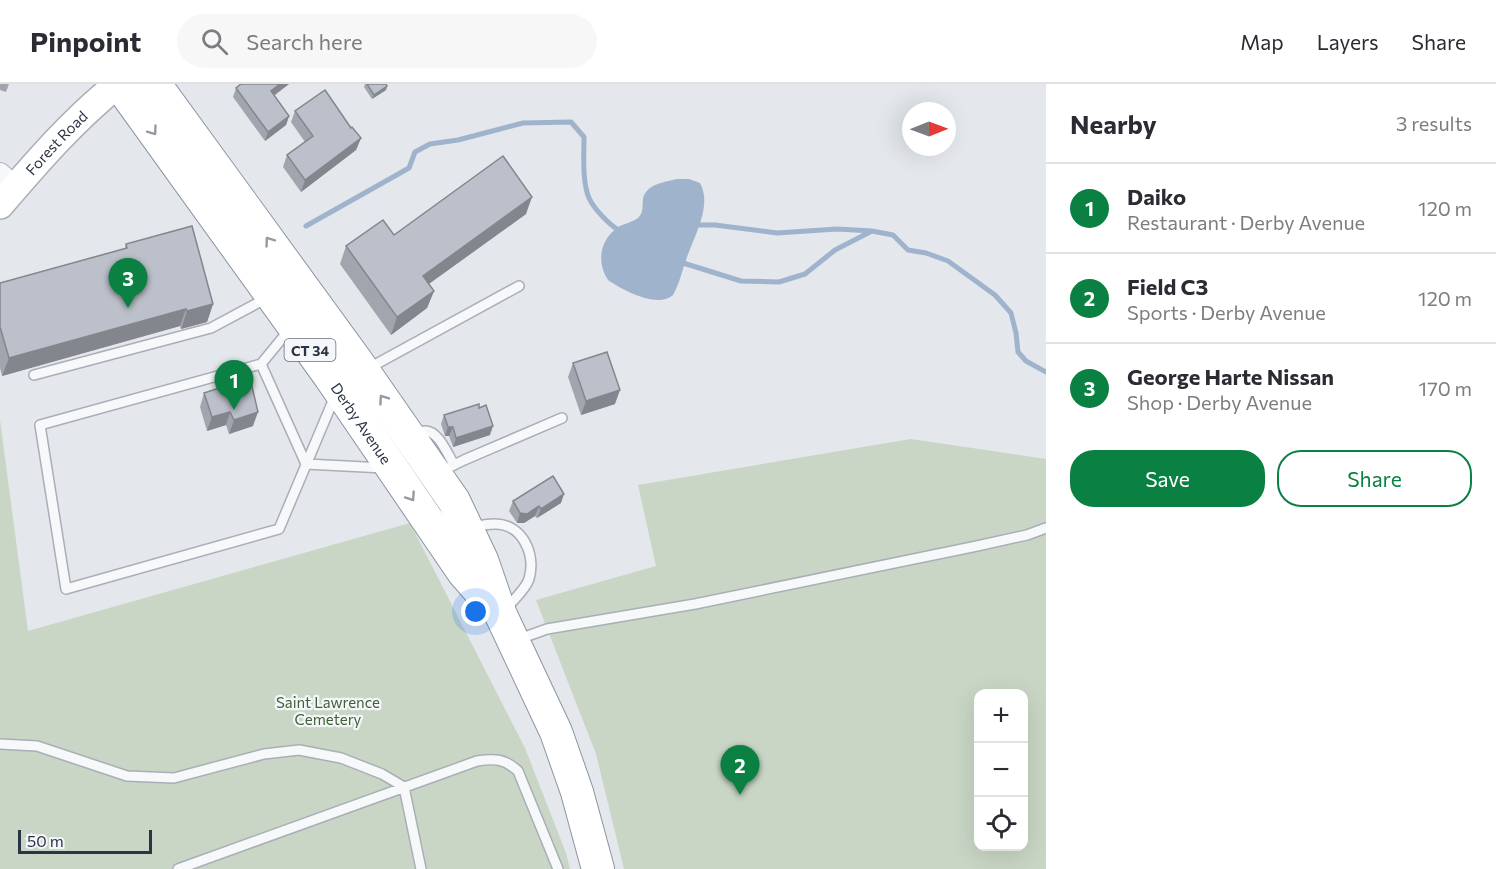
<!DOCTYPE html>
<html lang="en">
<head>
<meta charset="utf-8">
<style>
  :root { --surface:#fff; --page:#f7f7f7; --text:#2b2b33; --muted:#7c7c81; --line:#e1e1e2; --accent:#0b8043 }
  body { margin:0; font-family:Commissioner,sans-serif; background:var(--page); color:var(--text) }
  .controls { position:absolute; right:18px; bottom:18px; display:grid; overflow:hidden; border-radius:12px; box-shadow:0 6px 24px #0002 }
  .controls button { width:54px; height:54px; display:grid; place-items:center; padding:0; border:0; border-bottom:2px solid var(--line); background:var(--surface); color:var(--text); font:30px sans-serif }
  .compass { position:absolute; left:902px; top:18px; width:54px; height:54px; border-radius:50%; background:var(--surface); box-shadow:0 6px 24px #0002; rotate:89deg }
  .scale { position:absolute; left:18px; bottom:15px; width:134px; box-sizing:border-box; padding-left:6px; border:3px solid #2b3445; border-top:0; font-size:16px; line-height:21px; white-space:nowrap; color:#2b3445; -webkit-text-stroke:4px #f4f6f9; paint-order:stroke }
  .you { position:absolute; left:476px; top:528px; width:21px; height:21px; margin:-15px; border:4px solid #fff; border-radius:50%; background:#1a73e8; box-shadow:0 0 0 9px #1a73e833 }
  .badge { display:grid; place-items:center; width:39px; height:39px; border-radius:50%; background:var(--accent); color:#fff; font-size:20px; font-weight:700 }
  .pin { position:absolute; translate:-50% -50px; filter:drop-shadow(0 2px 3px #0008) }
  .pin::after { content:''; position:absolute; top:32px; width:21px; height:18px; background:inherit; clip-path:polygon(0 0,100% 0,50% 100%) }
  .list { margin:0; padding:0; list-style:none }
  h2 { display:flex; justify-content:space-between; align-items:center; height:78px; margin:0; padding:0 24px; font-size:26px }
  h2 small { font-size:20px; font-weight:400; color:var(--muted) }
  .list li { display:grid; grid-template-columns:39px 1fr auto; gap:18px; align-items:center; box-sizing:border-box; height:90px; padding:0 24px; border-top:2px solid var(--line) }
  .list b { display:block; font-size:22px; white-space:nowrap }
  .list p { margin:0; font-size:20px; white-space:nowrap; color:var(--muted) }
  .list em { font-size:20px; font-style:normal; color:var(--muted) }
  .actions { display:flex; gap:12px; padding:18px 24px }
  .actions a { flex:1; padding:14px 0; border:2px solid var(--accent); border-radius:24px; text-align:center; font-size:21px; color:var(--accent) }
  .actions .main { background:var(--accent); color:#fff }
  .icon { flex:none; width:33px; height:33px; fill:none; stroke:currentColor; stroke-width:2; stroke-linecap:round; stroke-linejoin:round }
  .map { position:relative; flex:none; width:1046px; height:785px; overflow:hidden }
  header { display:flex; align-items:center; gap:36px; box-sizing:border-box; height:84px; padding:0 30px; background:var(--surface); border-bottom:2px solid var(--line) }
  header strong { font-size:28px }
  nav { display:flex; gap:33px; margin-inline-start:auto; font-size:21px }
  .search { width:420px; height:54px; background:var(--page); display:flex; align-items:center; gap:15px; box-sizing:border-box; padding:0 21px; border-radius:33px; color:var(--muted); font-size:22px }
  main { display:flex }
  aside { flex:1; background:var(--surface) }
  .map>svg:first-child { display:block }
</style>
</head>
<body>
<header>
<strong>Pinpoint</strong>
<div class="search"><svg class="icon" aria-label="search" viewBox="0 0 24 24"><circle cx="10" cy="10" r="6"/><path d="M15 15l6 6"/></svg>Search here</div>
<nav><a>Map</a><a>Layers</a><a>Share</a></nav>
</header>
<main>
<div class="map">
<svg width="1046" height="785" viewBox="0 0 1046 785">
  <rect width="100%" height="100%" fill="#e4e7ec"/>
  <path fill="#c9d6c5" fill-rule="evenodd" d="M 0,336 L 28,547 L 410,439 L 525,664 L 566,769 L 570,785 L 0,785 Z
    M 911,355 L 1046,375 L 1046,785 L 624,785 L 596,670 L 536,516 L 656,482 L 638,401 ZM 978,610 L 1024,610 L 1024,762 L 978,762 Z"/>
  <path fill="#9fb4cc" d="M 677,95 L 689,95 L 700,99 C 713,122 693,154 686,176 C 682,187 679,201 673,211 C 658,225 622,206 608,196 C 596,178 600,156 618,143 C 625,139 634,138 639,133 C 644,127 642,122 643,115 C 646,100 665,98 677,95 Z"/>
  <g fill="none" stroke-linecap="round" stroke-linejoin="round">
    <path stroke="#9fb4cc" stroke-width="5" d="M 692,141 L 715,141 L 777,149 L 837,145 L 872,147 L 893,151 L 908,166 L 926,169 L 948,177 L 995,211 L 1011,229 L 1016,249 L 1018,268 L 1026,277 L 1046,288
      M 306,142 L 409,84 L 415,68 L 430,60 L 458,56 L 523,39 L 571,38 L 584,53 C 584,71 582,98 589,114 C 594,125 611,143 622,148
      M 680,178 L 741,197 L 779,198 L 805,190 L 835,166 L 870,148"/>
    <defs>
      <path id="service" d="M 289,246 L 261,280 L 40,341 L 66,505 L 279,445 L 335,312
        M 261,280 L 306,380 L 384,384
        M 369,284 L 519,202
        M 34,291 L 211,244 L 267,214
        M 414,350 C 417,349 420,347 424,347 C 438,345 448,371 454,381
        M 440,388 L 464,376 L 562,334
        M 472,442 C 479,442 488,440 495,440 C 523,440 536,471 529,495 C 526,505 513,516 506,525
        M 519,555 L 547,545 L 695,520 L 977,462 L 1027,451 L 1046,444
        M 0,660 L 37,662 L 127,692 L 174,694 L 264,670 L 299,666 L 341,674 L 382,690 L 404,703 L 421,785
        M 178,785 L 477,677 C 495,674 505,675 518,687 L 558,785"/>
      <path id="minor" d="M 0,89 L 16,103"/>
      <g id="secondary">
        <path id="s1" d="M 0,121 C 37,78 73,36 118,0"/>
      </g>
      <g id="trunk">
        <path id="s2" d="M 119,0 L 330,293 L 463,488 L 490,519"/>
        <path d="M 155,0 L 358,279 L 454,417 L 482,476 L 501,531 L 556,648 L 577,708 L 598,785"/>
      </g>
    </defs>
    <use href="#service" stroke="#a9aeb7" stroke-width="12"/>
    <use href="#minor" stroke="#a9aeb7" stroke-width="22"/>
    <use href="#secondary" stroke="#a9aeb7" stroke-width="30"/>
    <use href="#trunk" stroke="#8b94a3" stroke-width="34"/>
    <use href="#service" stroke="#f7f8fa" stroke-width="9"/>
    <use href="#minor" stroke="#f7f8fa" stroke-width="20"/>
    <use href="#secondary" stroke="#fff" stroke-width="27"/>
    <use href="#trunk" stroke="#fff" stroke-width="32"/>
  </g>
  <path fill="#a1a5ae" d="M 0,0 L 9,0 L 6,8 L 0,6 Z
    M 241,0 L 289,0 L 274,12 L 289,32 L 286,41 L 265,57 L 233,13 L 236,4 Z
    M 365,0 L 386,0 L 387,2 L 386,6 L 372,15 L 364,3 Z
    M 295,27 L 351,44 L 361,54 L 356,66 L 301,108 L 283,83 L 287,71 L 305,58 L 291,38 Z
    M 526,130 L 429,200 L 434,207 L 427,224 L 391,251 L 340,180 L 346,162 L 394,151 Z
    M 126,160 L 213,220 L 207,238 L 181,245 L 180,242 L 2,292 L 0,284 L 0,199 L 125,164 Z
    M 573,279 L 615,320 L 581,331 L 568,293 Z
    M 204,309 L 253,342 L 229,350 L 226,341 L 207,347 L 200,323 Z
    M 444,331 L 490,351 L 453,363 L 449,352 L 445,352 L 441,340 Z
    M 513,417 L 561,419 L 537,434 L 535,432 L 524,439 L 517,439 L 509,427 Z"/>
  <path fill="#83868d" d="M 280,0 L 289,0 L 267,16 L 271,7 Z
    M 387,2 L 386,6 L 372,15 L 374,11 Z
    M 289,32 L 286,41 L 265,57 L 268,48 Z
    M 361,54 L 356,66 L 301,108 L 305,96 Z
    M 532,113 L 526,130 L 416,209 L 423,192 Z
    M 434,207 L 427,224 L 391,251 L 397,233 Z
    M 213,220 L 207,238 L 181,245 L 187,227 Z
    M 186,225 L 180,242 L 2,292 L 9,274 Z
    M 620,306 L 615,320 L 581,331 L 586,317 Z
    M 230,328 L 226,341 L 207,347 L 212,333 Z
    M 258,328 L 253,342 L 229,350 L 234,336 Z
    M 493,342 L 490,351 L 453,363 L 456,354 Z
    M 448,343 L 453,343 L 449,352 L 445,352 Z
    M 564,410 L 561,419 L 537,434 L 541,425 Z
    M 539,422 L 535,432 L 524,439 L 517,439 L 520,429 Z"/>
  <path fill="#bbc0ca" stroke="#83868d" stroke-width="1.5" d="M 241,0 L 280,0 L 271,7 L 289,32 L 268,48 L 236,4 Z
    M 367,0 L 386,0 L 387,2 L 374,11 Z
    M 325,6 L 351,44 L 352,43 L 361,54 L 305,96 L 287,71 L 313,52 L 295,27 Z
    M 503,72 L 532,113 L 423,192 L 434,207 L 397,233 L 346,162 L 383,136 L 394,151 Z
    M 192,142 L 213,220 L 187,227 L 186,225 L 9,274 L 0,243 L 0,199 L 127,164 L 126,160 Z
    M 607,268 L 620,306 L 586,317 L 573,279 Z
    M 250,294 L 258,328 L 234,336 L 230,328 L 212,333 L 204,309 Z
    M 479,320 L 479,324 L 486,321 L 493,342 L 456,354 L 453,343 L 448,343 L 444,331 Z
    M 553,392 L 564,410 L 541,425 L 539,422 L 527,430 L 520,429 L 513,417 Z"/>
  <defs><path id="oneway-chevron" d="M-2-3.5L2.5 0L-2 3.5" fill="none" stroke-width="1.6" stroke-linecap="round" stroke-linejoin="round" transform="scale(1.5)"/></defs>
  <g stroke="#959aa2">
    <use href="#oneway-chevron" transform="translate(153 47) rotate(54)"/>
    <use href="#oneway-chevron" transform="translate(269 157) rotate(-126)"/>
    <use href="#oneway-chevron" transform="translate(383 315) rotate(-125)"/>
    <use href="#oneway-chevron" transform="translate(411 413) rotate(56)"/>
  </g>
  <g text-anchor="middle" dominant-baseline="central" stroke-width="4.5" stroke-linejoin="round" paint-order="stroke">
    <rect fill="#f4f6f9" stroke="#676e7b" stroke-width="1.5" x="284.5" y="255" width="51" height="22" rx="4.5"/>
    <g font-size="14" font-weight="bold" fill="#2b3445">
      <text x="310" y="266">CT 34</text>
    </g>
    <g font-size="15" fill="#2b3445" stroke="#f4f6f9">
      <text stroke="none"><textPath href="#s1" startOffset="84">Forest Road</textPath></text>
      <text stroke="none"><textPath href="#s2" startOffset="417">Derby Avenue</textPath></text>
    </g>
    <g font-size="15" fill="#3f6138" stroke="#f4f6f9">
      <text x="328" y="618">Saint Lawrence<tspan x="328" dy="17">Cemetery</tspan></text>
    </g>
  </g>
</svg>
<div class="controls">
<button>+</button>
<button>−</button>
<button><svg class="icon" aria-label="locate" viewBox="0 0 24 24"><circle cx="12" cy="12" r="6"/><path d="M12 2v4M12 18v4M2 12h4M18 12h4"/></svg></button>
</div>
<svg class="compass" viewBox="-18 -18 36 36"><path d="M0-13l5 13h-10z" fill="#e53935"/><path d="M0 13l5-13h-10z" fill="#7c7c81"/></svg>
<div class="scale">50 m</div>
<div class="you"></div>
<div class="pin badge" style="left:234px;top:326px">1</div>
<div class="pin badge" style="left:740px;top:711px">2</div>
<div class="pin badge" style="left:128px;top:224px">3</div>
</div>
<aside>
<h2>Nearby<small>3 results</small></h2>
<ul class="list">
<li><span class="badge">1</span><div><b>Daiko</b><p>Restaurant · Derby Avenue</p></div><em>120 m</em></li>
<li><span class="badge">2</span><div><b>Field C3</b><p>Sports · Derby Avenue</p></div><em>120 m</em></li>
<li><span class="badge">3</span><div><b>George Harte Nissan</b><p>Shop · Derby Avenue</p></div><em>170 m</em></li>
</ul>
<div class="actions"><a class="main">Save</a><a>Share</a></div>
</aside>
</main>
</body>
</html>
